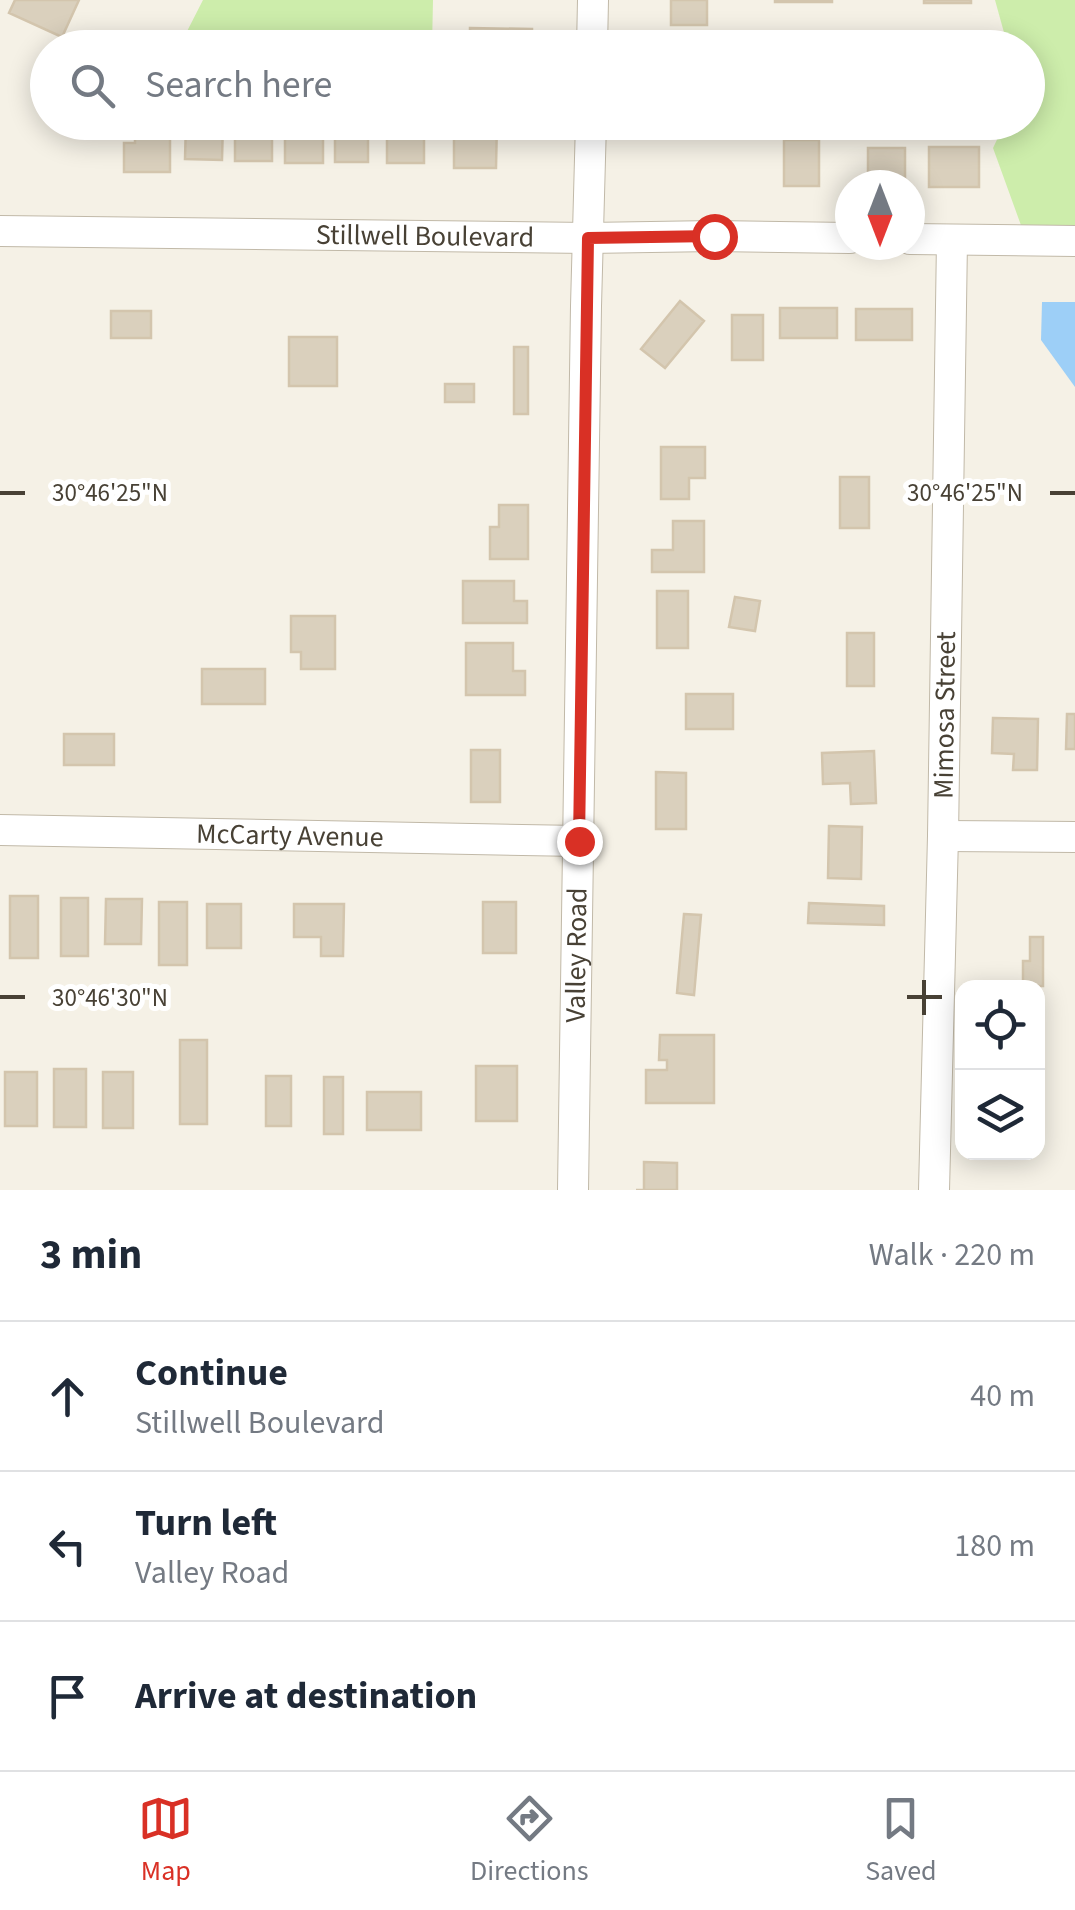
<!DOCTYPE html>
<html lang="en">
<head>
<meta charset="utf-8">
<style>
  :root { --surface:#fff; --page:#f6f6f7; --text:#1f2937; --muted:#747a83; --line:#e0e1e3; --accent:#d93025 }
  body { margin:0; font-family:"Source Sans 3",sans-serif; background:var(--page); color:var(--text) }
  .controls { position:absolute; right:30px; bottom:30px; display:grid; overflow:hidden; border-radius:20px; box-shadow:0 5px 25px #0003 }
  .controls button { width:90px; height:90px; display:grid; place-items:center; padding:0; border:0; border-bottom:2px solid var(--line); background:var(--surface); color:var(--text); font:50px sans-serif }
  .compass { position:absolute; left:835px; top:170px; width:90px; height:90px; border-radius:50%; background:var(--surface); box-shadow:0 5px 25px #0003; rotate:180deg }
  .stop { position:absolute; width:30px; height:30px; margin:-22px; border:8px solid #d93025; border-radius:50%; background:#fff }
  .stop.end { background:#d93025; border-color:#fff; box-shadow:0 2px 10px #0008 }
  .list { margin:0; padding:0; list-style:none }
  h2 { display:flex; justify-content:space-between; align-items:center; height:130px; margin:0; padding:0 40px; font-size:42px }
  h2 small { font-size:32px; font-weight:400; color:var(--muted) }
  .list li { display:grid; grid-template-columns:65px 1fr auto; gap:30px; align-items:center; box-sizing:border-box; height:150px; padding:0 40px; border-top:2px solid var(--line) }
  .list b { display:block; font-size:38px; white-space:nowrap }
  .list p { margin:0; font-size:32px; white-space:nowrap; color:var(--muted) }
  .list em { font-size:32px; font-style:normal; color:var(--muted) }
  .icon { flex:none; width:55px; height:55px; fill:none; stroke:currentColor; stroke-width:2; stroke-linecap:round; stroke-linejoin:round }
  .map { position:relative; flex:none; width:1075px; height:1190px; overflow:hidden }
  .search { position:absolute; background:var(--surface); box-shadow:0 5px 25px #0003; left:30px; right:30px; top:30px; height:110px; display:flex; align-items:center; gap:25px; box-sizing:border-box; padding:0 35px; border-radius:55px; color:var(--muted); font-size:38px }
  .sheet { height:580px; background:var(--surface) }
  nav { display:flex; justify-content:space-around; align-items:center; box-sizing:border-box; height:140px; border-top:2px solid var(--line); background:var(--surface); font-size:28px; color:var(--muted) }
  nav a { display:grid; justify-items:center; gap:5px }
  nav .on { color:var(--accent) }
  .map>svg:first-child { display:block }
</style>
</head>
<body>
<div class="map">
<svg width="1075" height="1190" viewBox="0 0 1075 1190">
  <rect width="100%" height="100%" fill="#f5f1e6"/>
  <path fill="#cdedab" d="M 203,0 L 433,0 L 432,47 L 179,47 Z
    M 995,0 L 1075,0 L 1075,228 L 1022,228 L 993,148 L 1005,123 L 1028,122 L 1028,48 L 1008,47 Z"/>
  <path fill="#9dcff7" d="M 1042,302 L 1075,302 L 1075,387 L 1041,340 Z"/>
  <path fill="#dad0bd" stroke="#d3c5ad" stroke-width="2.5" d="M 15,0 L 79,0 L 62,37 L 9,13 Z
    M 671,0 L 707,0 L 707,25 L 671,25 Z
    M 775,0 L 832,0 L 832,2 L 775,2 Z
    M 924,0 L 971,0 L 971,3 L 924,3 Z
    M 470,28 L 532,29 L 532,48 L 470,48 Z
    M 667,41 L 705,41 L 705,48 L 667,48 Z
    M 186,122 L 223,122 L 222,160 L 185,159 Z
    M 235,122 L 272,122 L 272,161 L 235,161 Z
    M 285,122 L 323,122 L 323,163 L 285,163 Z
    M 387,122 L 424,122 L 424,163 L 387,163 Z
    M 454,122 L 497,122 L 496,168 L 454,168 Z
    M 335,124 L 368,124 L 368,162 L 335,162 Z
    M 135,127 L 170,127 L 170,172 L 124,172 L 124,143 L 135,143 Z
    M 784,140 L 819,140 L 819,186 L 784,186 Z
    M 929,147 L 979,147 L 979,187 L 929,187 Z
    M 868,148 L 905,148 L 905,185 L 868,185 Z
    M 680,301 L 704,321 L 665,368 L 641,349 Z
    M 780,308 L 837,308 L 837,338 L 780,338 Z
    M 856,309 L 912,309 L 912,340 L 856,340 Z
    M 111,311 L 151,311 L 151,338 L 111,338 Z
    M 732,315 L 763,315 L 763,360 L 732,360 Z
    M 289,337 L 337,337 L 337,386 L 289,386 Z
    M 514,347 L 528,347 L 528,414 L 514,414 Z
    M 445,384 L 474,384 L 474,402 L 445,402 Z
    M 661,447 L 705,447 L 705,478 L 689,478 L 689,499 L 661,499 Z
    M 840,477 L 869,477 L 869,528 L 840,528 Z
    M 499,505 L 528,505 L 528,559 L 490,559 L 490,527 L 499,527 Z
    M 673,521 L 704,521 L 704,572 L 652,572 L 652,550 L 673,550 Z
    M 463,581 L 514,581 L 514,601 L 527,601 L 527,623 L 463,623 Z
    M 657,591 L 688,591 L 688,648 L 657,648 Z
    M 735,597 L 760,601 L 755,631 L 729,627 Z
    M 291,616 L 335,616 L 335,669 L 301,669 L 301,652 L 291,652 Z
    M 847,633 L 874,633 L 874,686 L 847,686 Z
    M 466,643 L 513,643 L 513,671 L 525,671 L 525,695 L 466,695 Z
    M 202,669 L 265,669 L 265,704 L 202,704 Z
    M 686,694 L 733,694 L 733,729 L 686,729 Z
    M 1067,714 L 1075,714 L 1075,749 L 1066,749 Z
    M 993,718 L 1038,719 L 1037,770 L 1013,770 L 1014,754 L 992,753 Z
    M 64,734 L 114,734 L 114,765 L 64,765 Z
    M 471,750 L 500,750 L 500,802 L 471,802 Z
    M 874,751 L 876,803 L 851,804 L 850,783 L 823,784 L 822,753 Z
    M 656,772 L 686,773 L 686,829 L 656,829 Z
    M 829,826 L 862,827 L 861,879 L 828,878 Z
    M 10,896 L 38,896 L 38,958 L 10,958 Z
    M 61,898 L 88,898 L 88,956 L 61,956 Z
    M 106,899 L 142,899 L 141,944 L 105,944 Z
    M 159,902 L 187,902 L 187,965 L 159,965 Z
    M 483,902 L 516,902 L 516,953 L 483,953 Z
    M 809,903 L 884,906 L 884,925 L 808,923 Z
    M 207,904 L 241,904 L 241,948 L 207,948 Z
    M 294,904 L 344,904 L 343,956 L 321,956 L 321,937 L 294,937 Z
    M 684,914 L 701,915 L 694,995 L 677,993 Z
    M 1030,937 L 1043,937 L 1043,986 L 1023,986 L 1023,961 L 1030,961 Z
    M 660,1035 L 714,1035 L 714,1103 L 646,1103 L 646,1070 L 667,1070 L 667,1060 L 659,1060 Z
    M 180,1040 L 207,1040 L 207,1124 L 180,1124 Z
    M 476,1066 L 517,1066 L 517,1121 L 476,1121 Z
    M 54,1069 L 86,1069 L 86,1127 L 54,1127 Z
    M 5,1072 L 37,1072 L 37,1126 L 5,1126 Z
    M 103,1072 L 133,1072 L 133,1128 L 103,1128 Z
    M 266,1076 L 291,1076 L 291,1126 L 266,1126 Z
    M 324,1077 L 343,1077 L 343,1134 L 324,1134 Z
    M 367,1092 L 421,1092 L 421,1130 L 367,1130 Z
    M 644,1162 L 677,1163 L 677,1190 L 636,1190 L 644,1190 Z"/>
  <g fill="none" stroke-linecap="round" stroke-linejoin="round">
    <defs>
      <g id="minor">
        <path d="M 592,48 L 593,0"/>
        <path id="s1" d="M 0,231 L 588,238 L 714,236 L 850,238"/>
        <path d="M 910,239 L 1075,241"/>
        <path id="s2" d="M 0,830 L 579,841"/>
        <path d="M 943,836 L 1075,837"/>
        <path id="s3" d="M 573,1190 L 586,306 L 591,122"/>
        <path id="s4" d="M 934,1190 L 943,836 L 952,240"/>
      </g>
    </defs>
    <use href="#minor" stroke="#c1b9a8" stroke-width="32"/>
    <use href="#minor" stroke="#fff" stroke-width="30"/>
  </g>
  <g fill="none" stroke-linecap="round" stroke-linejoin="round">
    <path stroke="#d93025" stroke-width="12" d="M 579,841 L 588,238 L 714,236"/>
  </g>
  <path fill="none" stroke="#484135" stroke-width="4" d="M 0,493 L 25,493M 1050,493 L 1075,493M 924,980 L 924,1015M 0,997 L 25,997M 907,997 L 942,997"/>
  <g text-anchor="middle" dominant-baseline="central" stroke-width="10" stroke-linejoin="round" paint-order="stroke">
    <g font-size="28" fill="#484135" stroke="#fff">
      <text stroke="none"><textPath href="#s1" startOffset="425">Stillwell Boulevard</textPath></text>
      <text stroke="none"><textPath href="#s4" startOffset="475">Mimosa Street</textPath></text>
      <text stroke="none"><textPath href="#s2" startOffset="290">McCarty Avenue</textPath></text>
      <text stroke="none"><textPath href="#s3" startOffset="235">Valley Road</textPath></text>
    </g>
  </g>
  <g font-size="25" text-anchor="middle" fill="#484135" stroke="#fff" stroke-width="10" stroke-linejoin="round" paint-order="stroke">
    <text x="965" y="501">30°46'25"N</text>
    <text x="110" y="501">30°46'25"N</text>
    <text x="110" y="1006">30°46'30"N</text>
  </g>
</svg>
<div class="controls">
<button><svg class="icon" aria-label="locate" viewBox="0 0 24 24"><circle cx="12" cy="12" r="6"/><path d="M12 2v4M12 18v4M2 12h4M18 12h4"/></svg></button>
<button><svg class="icon" aria-label="layers" viewBox="0 0 24 24"><path d="M12 4l9 5-9 5-9-5zM3 14l9 5 9-5"/></svg></button>
</div>
<svg class="compass" viewBox="-18 -18 36 36"><path d="M0-13l5 13h-10z" fill="#e53935"/><path d="M0 13l5-13h-10z" fill="#747a83"/></svg>
<div class="stop" style="left:714px;top:236px"></div>
<div class="stop end" style="left:579px;top:841px"></div>
<div class="search"><svg class="icon" aria-label="search" viewBox="0 0 24 24"><circle cx="10" cy="10" r="6"/><path d="M15 15l6 6"/></svg>Search here</div>
</div>
<section class="sheet">
<h2>3 min<small>Walk · 220 m</small></h2>
<ul class="list">
<li><svg class="icon" aria-label="ahead" viewBox="0 0 24 24"><path d="M12 20V5M6 11l6-6 6 6"/></svg><div><b>Continue</b><p>Stillwell Boulevard</p></div><em>40 m</em></li>
<li><svg class="icon" aria-label="left" viewBox="0 0 24 24"><path d="M17 20v-9H6M10 6l-5 5 5 5"/></svg><div><b>Turn left</b><p>Valley Road</p></div><em>180 m</em></li>
<li><svg class="icon" aria-label="arrive" viewBox="0 0 24 24"><path d="M6 21V4h12l-3 4 3 4H6"/></svg><div><b>Arrive at destination</b></div></li>
</ul>
</section>
<nav>
<a class="on"><svg class="icon" aria-label="map" viewBox="0 0 24 24"><path d="M3 6l6-2 6 2 6-2v14l-6 2-6-2-6 2zM9 4v14M15 6v14"/></svg>Map</a>
<a><svg class="icon" aria-label="directions" viewBox="0 0 24 24"><path d="M12 3l9 9-9 9-9-9zM9 14v-3h6M13 9l2 2-2 2"/></svg>Directions</a>
<a><svg class="icon" aria-label="saved" viewBox="0 0 24 24"><path d="M7 4h10v16l-5-4-5 4z"/></svg>Saved</a>
</nav>
</body>
</html>
